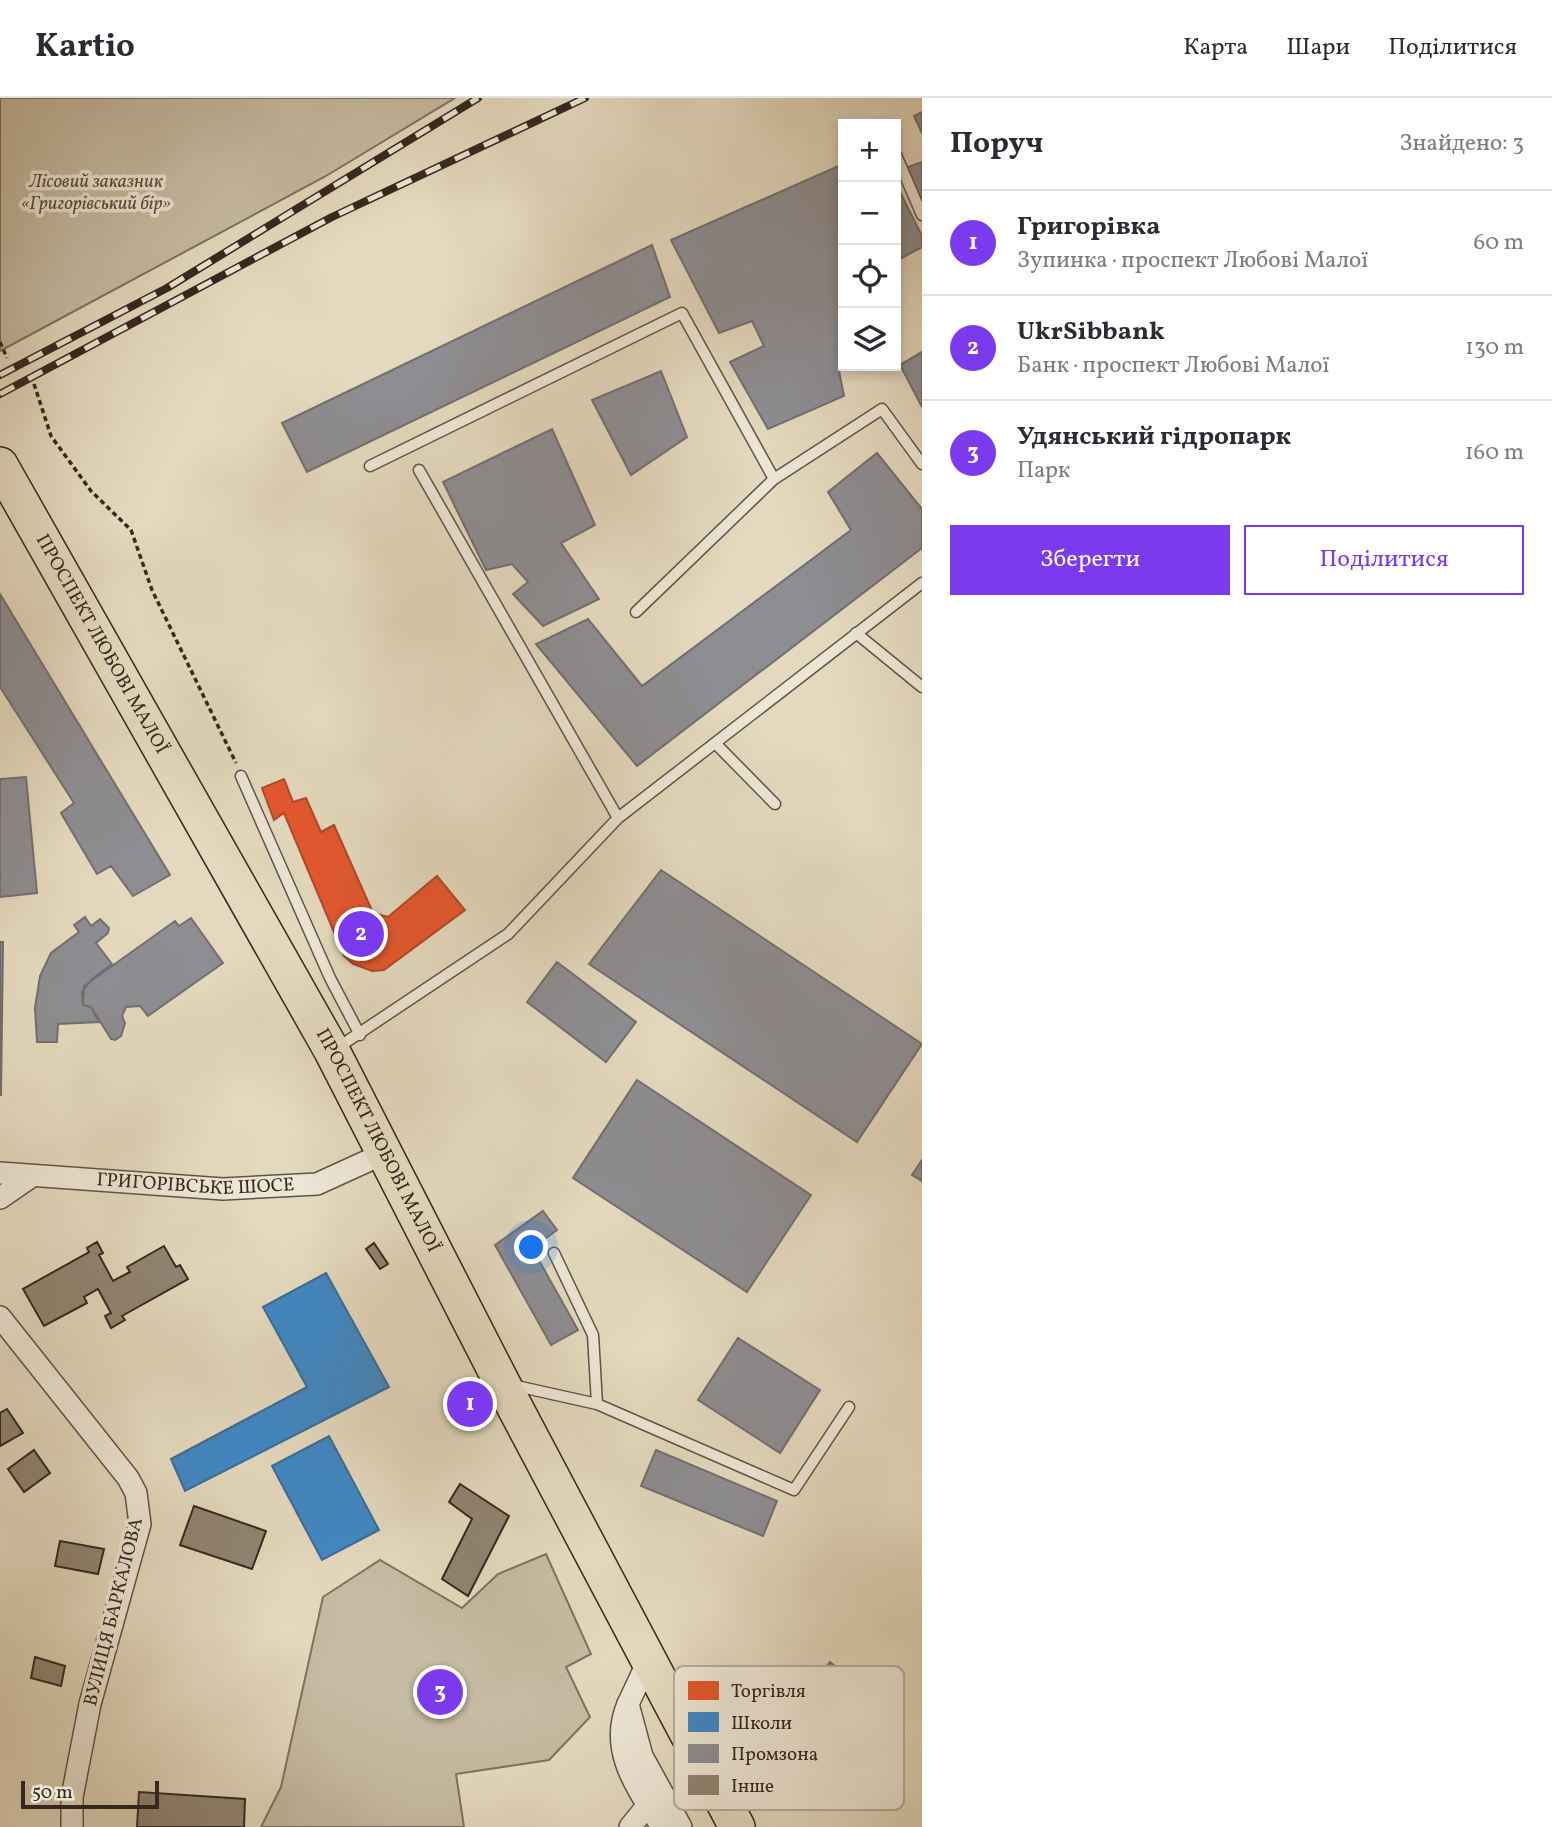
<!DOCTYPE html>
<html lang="uk">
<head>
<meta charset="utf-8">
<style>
  :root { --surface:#fff; --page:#f7f7f7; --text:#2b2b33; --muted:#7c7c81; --line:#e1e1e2; --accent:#7c3aed }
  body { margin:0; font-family:Vollkorn,serif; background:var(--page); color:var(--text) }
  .controls { position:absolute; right:21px; top:21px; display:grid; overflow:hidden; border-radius:0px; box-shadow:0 4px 10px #0003 }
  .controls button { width:63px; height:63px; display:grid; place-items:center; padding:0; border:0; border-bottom:2px solid var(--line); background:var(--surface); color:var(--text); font:35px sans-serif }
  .scale { position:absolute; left:21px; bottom:18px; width:138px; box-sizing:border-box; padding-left:7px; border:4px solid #34281f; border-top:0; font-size:19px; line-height:24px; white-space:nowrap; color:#34281f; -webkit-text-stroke:5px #ede6d5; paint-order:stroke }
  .you { position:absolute; left:532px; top:1150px; width:24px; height:24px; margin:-18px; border:5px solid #fff; border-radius:50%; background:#1a73e8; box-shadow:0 0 0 10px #1a73e833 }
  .badge { display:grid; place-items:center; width:46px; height:46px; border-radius:50%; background:var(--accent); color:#fff; font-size:23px; font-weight:700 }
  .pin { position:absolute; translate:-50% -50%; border:4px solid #fff; box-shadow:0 2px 7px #0006 }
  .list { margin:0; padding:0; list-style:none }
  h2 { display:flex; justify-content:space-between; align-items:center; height:91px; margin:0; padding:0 28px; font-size:30px }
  h2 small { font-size:23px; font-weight:400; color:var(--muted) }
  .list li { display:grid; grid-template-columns:46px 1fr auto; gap:21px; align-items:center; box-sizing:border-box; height:105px; padding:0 28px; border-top:2px solid var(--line) }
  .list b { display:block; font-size:26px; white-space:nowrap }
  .list p { margin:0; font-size:23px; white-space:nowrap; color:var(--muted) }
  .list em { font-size:23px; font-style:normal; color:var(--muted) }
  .actions { display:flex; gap:14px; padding:21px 28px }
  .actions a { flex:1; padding:16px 0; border:2px solid var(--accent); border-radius:0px; text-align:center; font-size:24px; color:var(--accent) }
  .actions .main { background:var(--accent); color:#fff }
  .icon { flex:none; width:38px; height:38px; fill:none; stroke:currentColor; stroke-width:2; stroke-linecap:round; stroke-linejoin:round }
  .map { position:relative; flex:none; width:922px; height:1729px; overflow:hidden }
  header { display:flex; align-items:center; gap:42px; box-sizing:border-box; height:98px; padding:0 35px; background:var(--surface); border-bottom:2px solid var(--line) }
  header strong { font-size:33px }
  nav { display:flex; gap:38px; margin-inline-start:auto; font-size:24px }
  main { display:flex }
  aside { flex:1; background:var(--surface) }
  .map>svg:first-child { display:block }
</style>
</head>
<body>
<header>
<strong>Kartio</strong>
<nav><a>Карта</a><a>Шари</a><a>Поділитися</a></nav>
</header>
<main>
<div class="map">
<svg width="922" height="1729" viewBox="0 0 922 1729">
  <rect width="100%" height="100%" fill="#e4d9be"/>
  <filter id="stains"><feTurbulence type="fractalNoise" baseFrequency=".00286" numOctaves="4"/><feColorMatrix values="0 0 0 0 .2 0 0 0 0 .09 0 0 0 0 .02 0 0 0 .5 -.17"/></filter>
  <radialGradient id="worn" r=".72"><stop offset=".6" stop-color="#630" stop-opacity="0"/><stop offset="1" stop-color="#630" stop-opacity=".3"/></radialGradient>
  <path fill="#c6bba3" stroke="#7d7261" stroke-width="2" d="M 0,0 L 455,0 L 326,78 L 0,253 Z
    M 546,1456 L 591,1556 L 566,1569 L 590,1619 L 549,1662 L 456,1676 L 464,1729 L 261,1729 L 281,1689 L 323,1499 L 380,1462 L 462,1510 L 498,1476 Z"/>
  <path fill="#e4572e" stroke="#af492a" stroke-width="2" d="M 284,681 L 293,704 L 306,700 L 321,734 L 334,727 L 373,815 L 388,819 L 437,778 L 465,812 L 384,872 L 372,873 L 353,866 L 344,858 L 284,715 L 274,722 L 262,690 Z"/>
  <path fill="#3f88c5" stroke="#3c6b93" stroke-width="2" d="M 326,1175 L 389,1289 L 185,1393 L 171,1361 L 307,1289 L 263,1209 Z
    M 329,1338 L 379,1432 L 322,1462 L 272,1368 Z"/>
  <path fill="#8d8d92" stroke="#726f70" stroke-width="2" d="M 922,14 L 922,35 L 914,18 Z
    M 922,64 L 922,106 L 905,70 Z
    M 843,66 L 843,268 L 850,268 L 839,273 L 844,298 L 768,331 L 730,264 L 764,248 L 752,223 L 719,235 L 671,142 Z
    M 896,86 L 922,138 L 922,149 L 896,163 Z
    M 652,147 L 670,199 L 307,374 L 282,325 Z
    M 922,254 L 922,309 L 900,267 Z
    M 661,273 L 687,339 L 631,377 L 592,302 Z
    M 552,331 L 595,427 L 561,445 L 599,501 L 543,528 L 513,496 L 528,484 L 512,466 L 486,472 L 443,384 Z
    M 877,355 L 922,411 L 922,450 L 637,668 L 536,546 L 588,521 L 642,588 L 851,432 L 828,394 Z
    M 0,496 L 170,777 L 133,798 L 111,768 L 97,776 L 61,715 L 74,705 L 0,589 Z
    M 26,679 L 37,795 L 0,799 L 0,681 Z
    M 661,772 L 922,946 L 857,1044 L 589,866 Z
    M 85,819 L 91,828 L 100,821 L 109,830 L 108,835 L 96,845 L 112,866 L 92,881 L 82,894 L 83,907 L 91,909 L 99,924 L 58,926 L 57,944 L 37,944 L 35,910 L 40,878 L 51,855 L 79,834 L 74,827 Z
    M 191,820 L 223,865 L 148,918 L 140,908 L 126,909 L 122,918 L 125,925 L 121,938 L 115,942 L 111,941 L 91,909 L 83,907 L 84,888 L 175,823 L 179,828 Z
    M 0,844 L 3,844 L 1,997 L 0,997 Z
    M 557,864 L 636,924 L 606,964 L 527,904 Z
    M 637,982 L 811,1097 L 747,1194 L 573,1080 Z
    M 922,1062 L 922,1083 L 912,1077 Z
    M 543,1113 L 557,1132 L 532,1150 L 578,1232 L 551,1247 L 495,1147 Z
    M 738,1240 L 820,1292 L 780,1355 L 698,1302 Z
    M 656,1352 L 777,1403 L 763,1438 L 641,1388 Z
    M 830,1564 L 862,1590 L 797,1672 L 765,1646 Z"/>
  <path fill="#908472" stroke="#34281f" stroke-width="2" d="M 97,1144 L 103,1155 L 99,1157 L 113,1183 L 130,1174 L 127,1169 L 164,1148 L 176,1169 L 180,1167 L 188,1181 L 122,1218 L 125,1222 L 111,1230 L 105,1218 L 111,1215 L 98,1191 L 84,1199 L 87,1205 L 44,1228 L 23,1191 L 89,1154 L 87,1150 Z
    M 374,1145 L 388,1166 L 380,1171 L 366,1151 Z
    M 7,1311 L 23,1335 L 0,1348 L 0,1315 Z
    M 34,1352 L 50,1375 L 24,1394 L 8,1371 Z
    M 460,1386 L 509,1418 L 468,1498 L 442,1481 L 472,1421 L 449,1404 Z
    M 194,1408 L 266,1433 L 252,1471 L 180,1447 Z
    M 60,1443 L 104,1451 L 98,1476 L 55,1468 Z
    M 35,1559 L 65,1568 L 61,1588 L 31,1580 Z
    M 139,1694 L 245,1701 L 244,1729 L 137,1729 Z"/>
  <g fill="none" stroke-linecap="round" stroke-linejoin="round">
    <defs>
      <path id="lane" d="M 896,57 L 922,117
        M 370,368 L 682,215 L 774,381
        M 419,372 L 618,720
        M 636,514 L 774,381 L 882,311 L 922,366
        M 856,535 L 922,589
        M 715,645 L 775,706
        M 241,678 L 330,880 L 360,937
        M 337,950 L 508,836 L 618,720 L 922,485
        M 554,1155 L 593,1237 L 597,1306
        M 512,1287 L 597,1306 L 794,1392 L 849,1309"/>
      <g id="street">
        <path id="s1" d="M 0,1075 L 223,1091 L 317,1086 L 385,1055"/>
        <path d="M 0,1100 L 32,1078"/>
        <path d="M 0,1219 L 128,1380 L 136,1395 L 140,1426 L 90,1606 L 72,1699 L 72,1729"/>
        <path d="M 649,1561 L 628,1606 L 642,1658 L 681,1729"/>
        <path d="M 628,1606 C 608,1652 637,1690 662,1729"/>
        <path d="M 630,1729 L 648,1707"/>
      </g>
      <g id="primary">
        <path id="s2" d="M 0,367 L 332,953 L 502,1285 L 737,1729"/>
      </g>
    </defs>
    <use href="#lane" stroke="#605447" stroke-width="13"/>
    <use href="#street" stroke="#605447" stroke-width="24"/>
    <use href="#primary" stroke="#34281f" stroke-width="38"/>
    <path stroke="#34281f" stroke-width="3.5" stroke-dasharray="5 3.5" stroke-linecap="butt" d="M 0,244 L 7,260
      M 34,286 L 51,338 L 91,393 L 131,432 L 152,492 L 236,665"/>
    <use href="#lane" stroke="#ede6d5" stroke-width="10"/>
    <use href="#street" stroke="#ede6d5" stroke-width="21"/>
    <use href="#primary" stroke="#e4d9be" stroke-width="35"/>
    <defs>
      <path id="rail" d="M 0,277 L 167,190 L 478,0
        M 0,296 L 332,119 L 585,0"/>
    </defs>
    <use href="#rail" stroke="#34281f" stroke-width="8"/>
    <use href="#rail" stroke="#ede6d5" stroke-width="5" stroke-dasharray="16" stroke-linecap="butt"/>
  </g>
  <g text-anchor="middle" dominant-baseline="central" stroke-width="7" stroke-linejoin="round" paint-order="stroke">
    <g font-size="19" font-style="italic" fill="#584d40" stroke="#ede6d5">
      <text x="96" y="84">Лісовий заказник<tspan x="96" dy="22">«Григорівський бір»</tspan></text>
    </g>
    <g font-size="19" fill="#34281f" stroke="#ede6d5">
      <text stroke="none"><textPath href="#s2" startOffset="206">ПРОСПЕКТ ЛЮБОВІ МАЛОЇ</textPath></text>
      <text stroke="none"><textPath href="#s2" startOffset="774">ПРОСПЕКТ ЛЮБОВІ МАЛОЇ</textPath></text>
      <text stroke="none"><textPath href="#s1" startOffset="196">ГРИГОРІВСЬКЕ ШОСЕ</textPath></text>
      <text transform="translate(114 1514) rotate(-76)">ВУЛИЦЯ БАРКАЛОВА</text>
    </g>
  </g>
  <rect x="674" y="1568" width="230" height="144" rx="10" fill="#ede6d5" stroke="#b6ad9e" stroke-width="2"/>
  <rect x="688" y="1583" width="31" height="19" fill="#e4572e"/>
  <rect x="688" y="1614" width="31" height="20" fill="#3f88c5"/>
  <rect x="688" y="1646" width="31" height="19" fill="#8d8d92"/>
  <rect x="688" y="1677" width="31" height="20" fill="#908472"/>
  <g font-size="19" fill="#34281f">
    <text x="731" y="1599">Торгівля</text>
    <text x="731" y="1631">Школи</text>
    <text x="731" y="1662">Промзона</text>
    <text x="731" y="1694">Інше</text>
  </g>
  <rect width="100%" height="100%" filter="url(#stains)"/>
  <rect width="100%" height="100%" fill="url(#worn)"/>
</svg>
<div class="controls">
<button>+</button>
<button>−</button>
<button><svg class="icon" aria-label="locate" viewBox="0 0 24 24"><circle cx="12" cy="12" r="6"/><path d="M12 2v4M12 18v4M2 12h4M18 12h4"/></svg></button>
<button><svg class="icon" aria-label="layers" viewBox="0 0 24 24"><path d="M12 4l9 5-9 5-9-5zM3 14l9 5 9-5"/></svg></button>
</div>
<div class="scale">50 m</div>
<div class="you"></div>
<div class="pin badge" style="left:470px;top:1306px">1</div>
<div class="pin badge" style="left:361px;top:836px">2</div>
<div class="pin badge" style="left:440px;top:1594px">3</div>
</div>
<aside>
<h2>Поруч<small>Знайдено: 3</small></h2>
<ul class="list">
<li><span class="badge">1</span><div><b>Григорівка</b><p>Зупинка · проспект Любові Малої</p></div><em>60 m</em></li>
<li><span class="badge">2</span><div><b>UkrSibbank</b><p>Банк · проспект Любові Малої</p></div><em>130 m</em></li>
<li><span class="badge">3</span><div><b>Удянський гідропарк</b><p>Парк</p></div><em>160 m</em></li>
</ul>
<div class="actions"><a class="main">Зберегти</a><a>Поділитися</a></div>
</aside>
</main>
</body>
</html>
